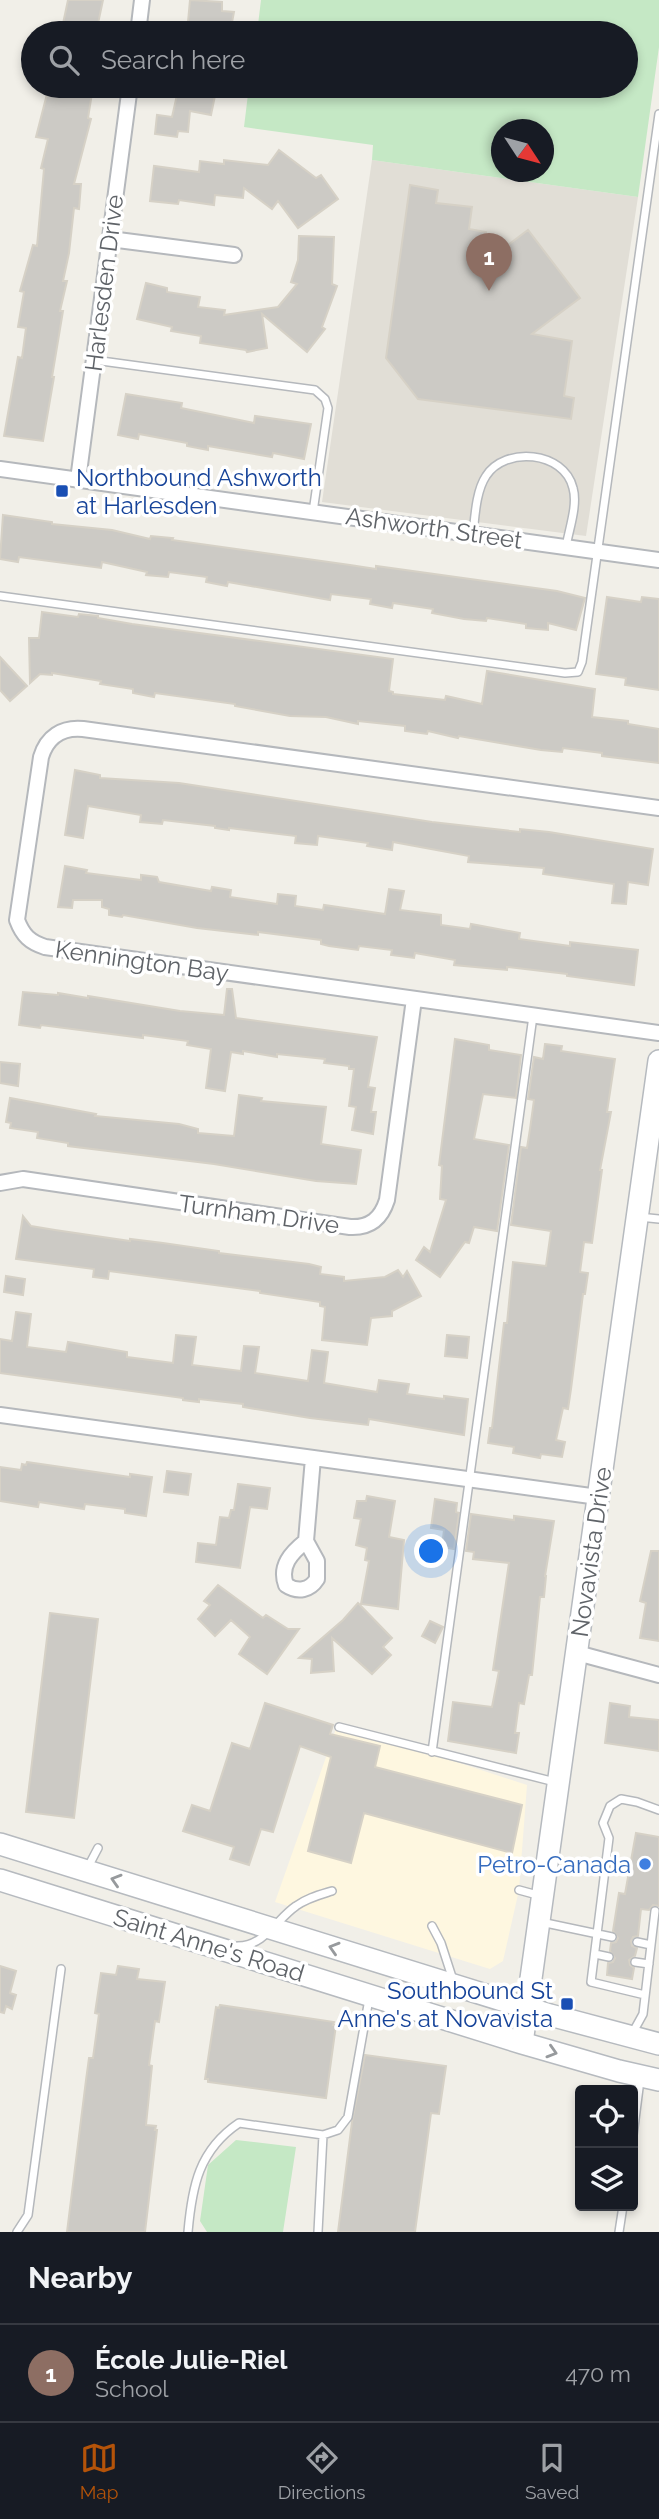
<!DOCTYPE html>
<html lang="en">
<head>
<meta charset="utf-8">
<style>
  :root { --surface:#171b24; --page:#242831; --text:#f1f3f6; --muted:#9ea1a6; --line:#363941; --accent:#b45309 }
  body { margin:0; font-family:Raleway,sans-serif; background:var(--page); color:var(--text) }
  .controls { position:absolute; right:21px; bottom:21px; display:grid; overflow:hidden; border-radius:7px; box-shadow:0 4px 10px #0003 }
  .controls button { width:63px; height:63px; display:grid; place-items:center; padding:0; border:0; border-bottom:2px solid var(--line); background:var(--surface); color:var(--text); font:35px sans-serif }
  .compass { position:absolute; left:491px; top:119px; width:63px; height:63px; border-radius:50%; background:var(--surface); box-shadow:0 4px 10px #0003; rotate:126deg }
  .you { position:absolute; left:432px; top:1552px; width:24px; height:24px; margin:-18px; border:5px solid #fff; border-radius:50%; background:#1a73e8; box-shadow:0 0 0 10px #1a73e833 }
  .badge { display:grid; place-items:center; width:46px; height:46px; border-radius:50%; background:var(--accent); color:#fff; font-size:23px; font-weight:700 }
  .pin { position:absolute; translate:-50% -58px; filter:drop-shadow(0 2px 4px #0008) }
  .pin::after { content:''; position:absolute; top:37px; width:24px; height:21px; background:inherit; clip-path:polygon(0 0,100% 0,50% 100%) }
  .list { margin:0; padding:0; list-style:none }
  h2 { display:flex; justify-content:space-between; align-items:center; height:91px; margin:0; padding:0 28px; font-size:30px }
  h2 small { font-size:23px; font-weight:400; color:var(--muted) }
  .list li { display:grid; grid-template-columns:46px 1fr auto; gap:21px; align-items:center; box-sizing:border-box; height:98px; padding:0 28px; border-top:2px solid var(--line) }
  .list b { display:block; font-size:26px; white-space:nowrap }
  .list p { margin:0; font-size:23px; white-space:nowrap; color:var(--muted) }
  .list em { font-size:23px; font-style:normal; color:var(--muted) }
  .icon { flex:none; width:38px; height:38px; fill:none; stroke:currentColor; stroke-width:2; stroke-linecap:round; stroke-linejoin:round }
  .map { position:relative; flex:none; width:659px; height:2232px; overflow:hidden }
  .search { position:absolute; background:var(--surface); box-shadow:0 4px 10px #0003; left:21px; right:21px; top:21px; height:77px; display:flex; align-items:center; gap:18px; box-sizing:border-box; padding:0 24px; border-radius:38px; color:var(--muted); font-size:26px }
  .sheet { height:189px; background:var(--surface) }
  nav { display:flex; justify-content:space-around; align-items:center; box-sizing:border-box; height:98px; border-top:2px solid var(--line); background:var(--surface); font-size:19px; color:var(--muted) }
  nav a { display:grid; justify-items:center; gap:4px }
  nav .on { color:var(--accent) }
  .map>svg:first-child { display:block }
</style>
</head>
<body>
<div class="map">
<svg width="659" height="2232" viewBox="0 0 659 2232">
  <rect width="100%" height="100%" fill="#f1efe8"/>
  <path fill="#fef7e0" d="M 338,1723 L 527,1785 L 519,1890 L 503,1961 L 490,1969 L 275,1902 Z"/>
  <path fill="#e1ded6" d="M 372,160 L 638,197 L 586,536 L 322,502 Z"/>
  <path fill="#c5e8c5" fill-rule="evenodd" d="M 261,0 L 659,0 L 659,47 L 638,197 L 372,160 L 373,145 L 244,127 L 249,86 L 626,86 L 626,33 L 257,33 ZM 502,130 L 544,130 L 544,172 L 502,172 Z
    M 236,2140 L 296,2147 L 283,2232 L 207,2232 L 200,2221 L 208,2165 Z"/>
  <path fill="#cccac5" stroke="#d6d1c6" stroke-width="2" d="M 68,0 L 103,0 L 96,33 L 61,33 Z
    M 190,0 L 222,2 L 222,11 L 234,12 L 230,33 L 187,33 Z
    M 49,86 L 93,87 L 88,118 L 91,119 L 74,184 L 81,184 L 79,209 L 74,208 L 69,253 L 63,281 L 67,281 L 60,311 L 63,311 L 52,377 L 54,377 L 43,441 L 4,436 L 18,357 L 22,358 L 26,328 L 18,327 L 24,292 L 20,291 L 33,245 L 37,246 L 44,169 L 41,168 L 48,139 L 36,137 Z
    M 179,86 L 217,86 L 211,115 L 190,111 L 188,132 L 178,131 L 177,137 L 155,134 L 157,115 L 172,117 Z
    M 279,150 L 316,178 L 321,175 L 338,199 L 298,228 L 278,201 L 272,209 L 244,188 L 243,198 L 215,195 L 214,205 L 179,200 L 178,204 L 150,201 L 154,166 L 199,172 L 200,161 L 224,164 L 224,160 L 268,165 Z
    M 410,185 L 438,190 L 436,203 L 472,207 L 469,229 L 486,232 L 481,265 L 528,230 L 580,298 L 532,334 L 572,341 L 564,396 L 574,398 L 571,419 L 418,399 L 386,358 Z
    M 299,236 L 334,237 L 332,284 L 337,286 L 322,327 L 325,329 L 307,352 L 262,314 L 267,348 L 247,352 L 246,350 L 200,343 L 201,336 L 171,331 L 172,327 L 137,319 L 146,283 L 167,288 L 167,292 L 200,297 L 198,307 L 225,310 L 224,315 L 278,307 L 297,284 L 291,282 L 298,260 Z
    M 126,394 L 182,403 L 181,408 L 254,423 L 255,416 L 311,424 L 304,459 L 273,453 L 272,457 L 208,446 L 208,450 L 187,446 L 187,443 L 139,434 L 138,439 L 118,435 Z
    M 3,515 L 52,522 L 52,524 L 112,530 L 150,539 L 151,536 L 173,538 L 172,540 L 350,565 L 376,569 L 376,566 L 557,591 L 585,598 L 576,630 L 548,623 L 548,630 L 526,628 L 526,624 L 487,618 L 486,621 L 464,619 L 432,613 L 433,609 L 393,603 L 392,608 L 370,604 L 371,599 L 331,594 L 330,600 L 228,582 L 227,586 L 206,582 L 207,577 L 169,572 L 168,577 L 146,575 L 147,572 L 102,562 L 101,568 L 19,557 L 18,562 L 0,559 Z
    M 607,597 L 641,602 L 642,597 L 659,599 L 659,690 L 625,685 L 626,678 L 596,674 Z
    M 42,612 L 78,617 L 79,614 L 98,616 L 98,618 L 132,624 L 393,659 L 389,691 L 393,692 L 393,694 L 445,700 L 446,696 L 482,704 L 487,671 L 595,689 L 592,717 L 628,721 L 628,724 L 659,729 L 659,763 L 602,756 L 602,753 L 563,748 L 562,752 L 541,750 L 459,736 L 458,738 L 428,731 L 427,734 L 405,731 L 405,726 L 358,721 L 358,724 L 326,717 L 290,716 L 235,706 L 235,704 L 155,693 L 154,697 L 133,693 L 133,689 L 100,684 L 101,681 L 52,673 L 52,675 L 40,674 L 30,683 L 29,638 L 39,638 Z
    M 0,657 L 27,686 L 10,701 L 0,690 Z
    M 75,770 L 100,775 L 100,778 L 179,783 L 432,822 L 520,832 L 520,829 L 549,832 L 653,849 L 648,885 L 628,882 L 626,904 L 612,903 L 614,884 L 543,874 L 544,868 L 468,862 L 469,856 L 393,842 L 392,850 L 367,846 L 368,843 L 318,836 L 317,845 L 295,843 L 296,836 L 229,828 L 229,830 L 215,828 L 215,826 L 163,820 L 162,824 L 140,822 L 141,815 L 88,806 L 83,838 L 65,835 Z
    M 65,866 L 87,870 L 86,873 L 141,880 L 141,875 L 157,877 L 159,882 L 211,891 L 212,887 L 231,890 L 230,897 L 277,904 L 278,894 L 296,896 L 295,906 L 323,910 L 324,905 L 385,914 L 389,889 L 404,891 L 400,910 L 441,915 L 441,925 L 470,929 L 471,924 L 520,933 L 519,939 L 570,946 L 570,942 L 638,950 L 634,985 L 567,976 L 567,974 L 507,967 L 507,970 L 454,965 L 455,960 L 415,953 L 414,958 L 391,955 L 392,950 L 359,946 L 358,950 L 329,946 L 321,944 L 321,940 L 258,932 L 258,935 L 197,928 L 123,915 L 122,917 L 109,915 L 109,909 L 102,907 L 102,900 L 73,900 L 72,908 L 58,907 Z
    M 227,989 L 232,989 L 236,1018 L 377,1037 L 368,1087 L 375,1088 L 371,1112 L 376,1112 L 373,1134 L 352,1130 L 356,1107 L 349,1106 L 354,1069 L 349,1069 L 349,1066 L 324,1063 L 325,1059 L 277,1054 L 277,1057 L 243,1051 L 243,1054 L 231,1052 L 225,1091 L 206,1088 L 211,1049 L 187,1045 L 188,1041 L 143,1035 L 143,1038 L 41,1025 L 40,1028 L 19,1025 L 23,992 L 58,995 L 58,993 L 88,998 L 88,996 L 180,1011 L 224,1015 Z
    M 455,1039 L 489,1045 L 489,1050 L 521,1055 L 516,1098 L 483,1094 L 474,1139 L 509,1145 L 497,1231 L 474,1227 L 469,1243 L 465,1242 L 440,1277 L 416,1260 L 424,1247 L 430,1252 L 446,1200 L 440,1199 L 442,1166 L 439,1165 Z
    M 545,1044 L 562,1046 L 561,1051 L 615,1059 L 607,1112 L 611,1112 L 600,1170 L 602,1170 L 592,1243 L 584,1242 L 580,1272 L 588,1273 L 585,1294 L 583,1294 L 571,1389 L 568,1409 L 563,1408 L 556,1440 L 565,1442 L 562,1457 L 541,1454 L 540,1458 L 513,1453 L 514,1447 L 488,1443 L 490,1428 L 492,1428 L 504,1323 L 507,1323 L 513,1262 L 546,1266 L 551,1231 L 511,1225 L 521,1147 L 527,1148 L 530,1129 L 534,1100 L 528,1099 L 534,1057 L 543,1059 Z
    M 0,1062 L 20,1064 L 18,1086 L 0,1083 Z
    M 239,1095 L 262,1098 L 261,1101 L 326,1107 L 321,1144 L 361,1150 L 356,1184 L 316,1181 L 214,1164 L 68,1146 L 68,1143 L 37,1138 L 38,1132 L 10,1128 L 11,1123 L 6,1122 L 10,1098 L 96,1114 L 95,1116 L 179,1124 L 198,1129 L 198,1133 L 234,1136 Z
    M 23,1216 L 31,1226 L 55,1230 L 130,1241 L 130,1239 L 163,1243 L 219,1251 L 219,1253 L 309,1264 L 321,1267 L 320,1274 L 344,1277 L 344,1281 L 385,1277 L 398,1270 L 403,1277 L 407,1271 L 421,1296 L 392,1311 L 392,1316 L 371,1318 L 367,1345 L 322,1340 L 325,1307 L 320,1306 L 320,1302 L 260,1293 L 260,1291 L 109,1271 L 108,1279 L 93,1277 L 94,1269 L 16,1259 Z
    M 6,1276 L 25,1279 L 23,1295 L 4,1292 Z
    M 16,1312 L 31,1314 L 27,1347 L 66,1352 L 68,1342 L 127,1352 L 127,1357 L 173,1363 L 176,1335 L 196,1337 L 192,1365 L 241,1371 L 244,1346 L 259,1347 L 255,1373 L 308,1381 L 312,1350 L 328,1352 L 324,1383 L 377,1392 L 379,1380 L 409,1384 L 407,1394 L 444,1399 L 444,1396 L 468,1399 L 464,1435 L 369,1419 L 368,1425 L 310,1418 L 243,1407 L 243,1404 L 199,1399 L 199,1402 L 183,1400 L 183,1398 L 0,1373 L 0,1339 L 12,1341 Z
    M 447,1335 L 469,1337 L 467,1358 L 445,1356 Z
    M 27,1462 L 130,1477 L 130,1474 L 152,1477 L 146,1516 L 125,1513 L 125,1509 L 85,1504 L 84,1509 L 39,1502 L 38,1507 L 0,1501 L 0,1467 L 21,1470 L 22,1464 L 26,1465 Z
    M 167,1471 L 191,1474 L 188,1495 L 164,1492 Z
    M 238,1484 L 270,1488 L 267,1509 L 250,1507 L 240,1568 L 196,1562 L 198,1543 L 216,1545 L 220,1517 L 229,1518 L 231,1510 L 234,1510 Z
    M 367,1496 L 395,1501 L 389,1537 L 404,1540 L 398,1609 L 361,1604 L 369,1561 L 365,1560 L 367,1548 L 356,1545 L 361,1519 L 354,1518 L 357,1501 L 366,1501 Z
    M 435,1499 L 457,1503 L 456,1512 L 459,1513 L 454,1549 L 442,1547 L 444,1530 L 431,1528 Z
    M 471,1514 L 514,1520 L 514,1516 L 554,1521 L 545,1576 L 546,1576 L 544,1597 L 540,1597 L 532,1675 L 529,1675 L 524,1704 L 519,1703 L 515,1733 L 519,1733 L 516,1753 L 448,1741 L 453,1702 L 492,1707 L 499,1671 L 493,1670 L 509,1563 L 473,1559 L 474,1552 L 466,1551 Z
    M 651,1551 L 659,1551 L 659,1641 L 640,1638 L 646,1603 L 640,1601 Z
    M 218,1585 L 263,1618 L 266,1615 L 288,1629 L 299,1629 L 267,1674 L 239,1654 L 250,1637 L 231,1620 L 215,1636 L 198,1619 L 210,1605 L 204,1601 Z
    M 358,1603 L 392,1638 L 383,1647 L 391,1655 L 372,1674 L 332,1638 L 334,1671 L 311,1673 L 312,1659 L 299,1658 L 343,1620 Z
    M 50,1613 L 98,1619 L 74,1818 L 26,1812 Z
    M 430,1621 L 443,1627 L 435,1643 L 422,1636 Z
    M 265,1703 L 333,1725 L 330,1734 L 380,1746 L 375,1767 L 522,1805 L 512,1853 L 364,1813 L 351,1863 L 308,1851 L 331,1757 L 300,1746 L 273,1832 L 261,1829 L 249,1865 L 230,1859 L 234,1847 L 183,1831 L 192,1805 L 210,1811 L 232,1743 L 250,1749 Z
    M 610,1703 L 630,1706 L 629,1717 L 659,1720 L 659,1751 L 605,1743 Z
    M 636,1833 L 659,1837 L 659,1906 L 653,1905 L 649,1910 L 641,1909 L 638,1936 L 633,1937 L 631,1941 L 632,1946 L 637,1948 L 635,1956 L 629,1960 L 630,1965 L 634,1968 L 632,1979 L 607,1975 L 608,1963 L 613,1962 L 615,1958 L 610,1951 L 611,1943 L 616,1942 L 618,1938 L 613,1931 L 619,1893 L 625,1894 Z
    M 0,1966 L 16,1971 L 10,1993 L 16,1995 L 12,2009 L 6,2006 L 4,2013 L 0,2012 Z
    M 118,1966 L 139,1969 L 137,1979 L 165,1982 L 159,2022 L 155,2021 L 149,2065 L 152,2066 L 146,2125 L 156,2126 L 155,2130 L 157,2130 L 145,2232 L 67,2232 L 86,2080 L 89,2058 L 93,2058 L 99,2014 L 95,2013 L 101,1973 L 116,1975 Z
    M 220,2005 L 334,2022 L 333,2025 L 336,2025 L 326,2098 L 208,2082 L 208,2079 L 205,2079 L 216,2007 L 219,2008 Z
    M 365,2055 L 446,2066 L 439,2114 L 431,2113 L 415,2232 L 338,2232 L 352,2122 Z"/>
  <g fill="none" stroke-linecap="round" stroke-linejoin="round">
    <defs>
      <path id="lane" d="M 94,360 L 315,390 L 325,399 L 328,408 L 313,512
        M 473,534 C 475,516 476,491 486,476 C 505,446 564,451 573,488 C 578,505 569,529 566,547
        M 0,596 L 565,673 L 578,672 L 582,662 L 659,114
        M 639,1217 L 659,1219
        M 339,1727 L 555,1782
        M 432,1752 L 533,1016
        M 88,1867 L 98,1848
        M 519,1890 L 541,1896
        M 541,1922 L 612,1937
        M 432,1926 L 441,1943 L 453,1980
        M 651,1945 L 655,1911
        M 238,1946 C 264,1946 277,1919 296,1906 C 307,1898 319,1895 332,1891
        M 595,1954 L 609,1957
        M 635,1962 L 649,1964
        M 645,1995 L 591,1982 L 609,1838 L 603,1823 L 610,1806 L 621,1799 L 637,1802 L 659,1810
        M 632,2034 L 643,2014 L 651,1945 L 637,1942
        M 633,2135 L 640,2080
        M 17,2232 L 28,2215 L 61,1969
        M 188,2232 C 192,2186 199,2150 239,2123 L 323,2135 L 338,2130 L 348,2117 L 369,1999
        M 318,2232 L 323,2135
        M 619,2232 L 623,2206"/>
      <path id="street" d="M 138,33 L 142,0
        M 110,239 L 234,255
        M 0,469 L 659,560
        M 78,480 L 130,86
        M 659,808 L 83,729 C 62,727 47,737 41,757 L 17,920 C 23,936 30,942 45,947 L 659,1033
        M 0,1183 L 23,1179 L 350,1227 C 370,1228 381,1219 387,1200 L 414,999
        M 0,1415 L 598,1497
        M 306,1541 L 317,1561 L 317,1579 C 310,1590 298,1593 286,1585 C 279,1566 291,1553 306,1541 L 313,1458
        M 577,1653 L 659,1675"/>
      <path id="secondary" d="M 0,1844 L 550,2015 L 659,2044
        M 0,1880 L 522,2043 L 619,2071 L 659,2080
        M 522,2043 L 659,1061"/>
    </defs>
    <use href="#lane" stroke="#b5b8bc" stroke-width="10"/>
    <use href="#street" stroke="#b5b8bc" stroke-width="18"/>
    <use href="#secondary" stroke="#b6babf" stroke-width="24"/>
    <use href="#lane" stroke="#fff" stroke-width="7"/>
    <use href="#street" stroke="#fff" stroke-width="14"/>
    <use href="#secondary" stroke="#fff" stroke-width="21"/>
  </g>
  <defs><path id="oneway-chevron" d="M-2-3.5L2.5 0L-2 3.5" fill="none" stroke-width="1.6" stroke-linecap="round" stroke-linejoin="round" transform="scale(1.75)"/></defs>
  <g stroke="#979a9d">
    <use href="#oneway-chevron" transform="translate(116 1880) rotate(-163)"/>
    <use href="#oneway-chevron" transform="translate(334 1948) rotate(-163)"/>
    <use href="#oneway-chevron" transform="translate(552 2052) rotate(17)"/>
  </g>
  <g fill="#1a4fb4" stroke="#fff" stroke-width="2.5">
    <rect x="55" y="484" width="14" height="14" rx="3.5"/>
    <rect x="560" y="1997" width="14" height="14" rx="3.5"/>
  </g>
  <circle fill="#3f7fe0" stroke="#fff" stroke-width="2.5" cx="645" cy="1864" r="7"/>
  <g text-anchor="middle" dominant-baseline="central" stroke-width="7" stroke-linejoin="round" paint-order="stroke">
    <g font-size="24" fill="#5f6368" stroke="#fff">
      <text transform="translate(104 283) rotate(-83)">Harlesden Drive</text>
      <text transform="translate(434 528) rotate(8)">Ashworth Street</text>
      <text transform="translate(142 961) rotate(8)">Kennington Bay</text>
      <text transform="translate(259 1214) rotate(8)">Turnham Drive</text>
      <text transform="translate(591 1552) rotate(-82)">Novavista Drive</text>
      <text transform="translate(209 1945) rotate(17)">Saint Anne's Road</text>
    </g>
    <g font-size="24" fill="#164399" stroke="#fff" text-anchor="start">
      <text x="76" y="477">Northbound Ashworth<tspan x="76" dy="28">at Harlesden</tspan></text>
      <text x="553" y="1990" text-anchor="end">Southbound St<tspan x="553" dy="28">Anne's at Novavista</tspan></text>
    </g>
    <g font-size="24" fill="#366cbe" stroke="#fff" text-anchor="end">
      <text x="631" y="1864">Petro-Canada</text>
    </g>
  </g>
</svg>
<div class="controls">
<button><svg class="icon" aria-label="locate" viewBox="0 0 24 24"><circle cx="12" cy="12" r="6"/><path d="M12 2v4M12 18v4M2 12h4M18 12h4"/></svg></button>
<button><svg class="icon" aria-label="layers" viewBox="0 0 24 24"><path d="M12 4l9 5-9 5-9-5zM3 14l9 5 9-5"/></svg></button>
</div>
<svg class="compass" viewBox="-18 -18 36 36"><path d="M0-13l5 13h-10z" fill="#e53935"/><path d="M0 13l5-13h-10z" fill="#9ea1a6"/></svg>
<div class="you"></div>
<div class="pin badge" style="left:489px;top:291px;background:#8d6e63">1</div>
<div class="search"><svg class="icon" aria-label="search" viewBox="0 0 24 24"><circle cx="10" cy="10" r="6"/><path d="M15 15l6 6"/></svg>Search here</div>
</div>
<section class="sheet">
<h2>Nearby<small></small></h2>
<ul class="list">
<li><span class="badge" style="background:#8d6e63">1</span><div><b>École Julie-Riel</b><p>School</p></div><em>470 m</em></li>
</ul>
</section>
<nav>
<a class="on"><svg class="icon" aria-label="map" viewBox="0 0 24 24"><path d="M3 6l6-2 6 2 6-2v14l-6 2-6-2-6 2zM9 4v14M15 6v14"/></svg>Map</a>
<a><svg class="icon" aria-label="directions" viewBox="0 0 24 24"><path d="M12 3l9 9-9 9-9-9zM9 14v-3h6M13 9l2 2-2 2"/></svg>Directions</a>
<a><svg class="icon" aria-label="saved" viewBox="0 0 24 24"><path d="M7 4h10v16l-5-4-5 4z"/></svg>Saved</a>
</nav>
</body>
</html>
